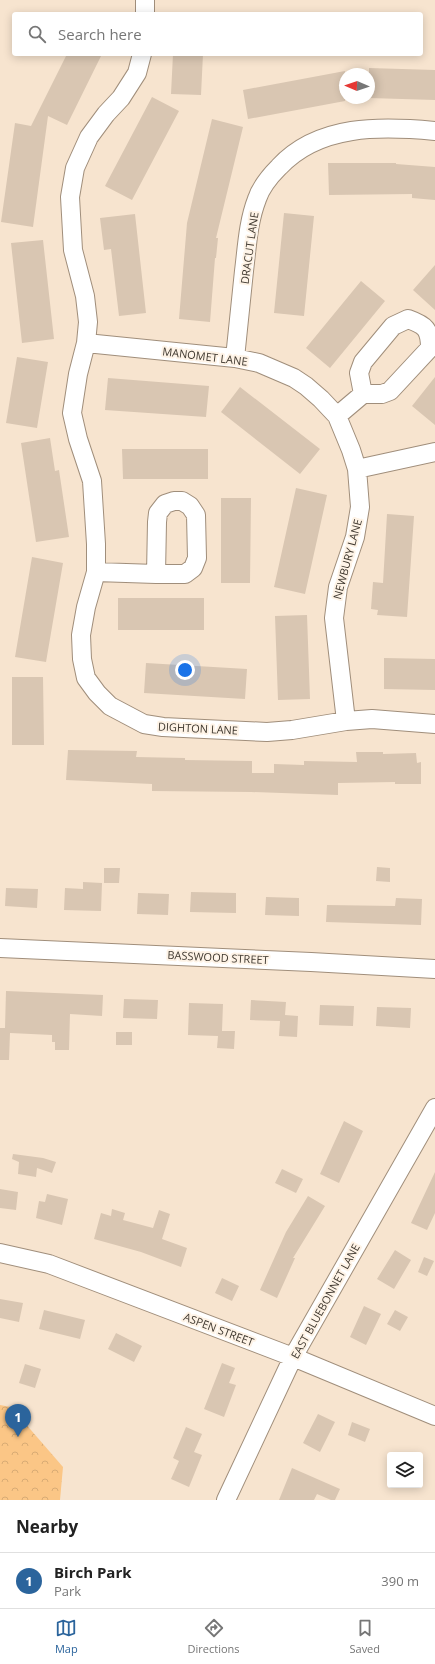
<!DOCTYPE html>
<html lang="en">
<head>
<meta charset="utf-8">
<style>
  :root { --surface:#fff; --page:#f6f6f6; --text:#222; --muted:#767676; --line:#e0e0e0; --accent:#2b649c }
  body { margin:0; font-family:"Open Sans",sans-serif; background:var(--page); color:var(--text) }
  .controls { position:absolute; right:12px; bottom:12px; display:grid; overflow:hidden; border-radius:4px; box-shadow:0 2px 10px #0003 }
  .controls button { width:36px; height:36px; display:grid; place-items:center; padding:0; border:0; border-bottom:1px solid var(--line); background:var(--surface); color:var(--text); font:20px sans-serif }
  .compass { position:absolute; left:339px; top:68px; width:36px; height:36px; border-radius:50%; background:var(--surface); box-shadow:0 2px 10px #0003; rotate:272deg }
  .you { position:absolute; left:185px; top:670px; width:14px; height:14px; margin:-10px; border:3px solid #fff; border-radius:50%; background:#1a73e8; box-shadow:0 0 0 6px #1a73e833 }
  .badge { display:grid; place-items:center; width:26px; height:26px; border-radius:50%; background:var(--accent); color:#fff; font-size:13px; font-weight:700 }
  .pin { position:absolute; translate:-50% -33px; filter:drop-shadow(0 1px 2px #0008) }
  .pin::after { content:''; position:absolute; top:21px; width:14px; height:12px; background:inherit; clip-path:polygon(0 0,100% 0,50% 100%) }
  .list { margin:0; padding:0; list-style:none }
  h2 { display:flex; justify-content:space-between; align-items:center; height:52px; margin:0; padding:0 16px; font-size:17px }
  h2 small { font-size:13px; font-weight:400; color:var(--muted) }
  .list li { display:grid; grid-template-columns:26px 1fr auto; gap:12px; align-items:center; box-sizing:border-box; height:56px; padding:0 16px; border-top:1px solid var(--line) }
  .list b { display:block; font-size:15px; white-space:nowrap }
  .list p { margin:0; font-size:13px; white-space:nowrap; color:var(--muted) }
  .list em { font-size:13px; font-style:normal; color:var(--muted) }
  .icon { flex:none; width:22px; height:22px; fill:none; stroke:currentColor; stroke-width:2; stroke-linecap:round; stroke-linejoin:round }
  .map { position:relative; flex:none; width:435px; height:1500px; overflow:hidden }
  .search { position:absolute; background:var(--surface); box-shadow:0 2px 10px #0003; left:12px; right:12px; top:12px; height:44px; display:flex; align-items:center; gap:10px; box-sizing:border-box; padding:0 14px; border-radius:4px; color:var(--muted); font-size:15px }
  .sheet { height:108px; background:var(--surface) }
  nav { display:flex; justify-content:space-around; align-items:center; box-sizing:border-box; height:56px; border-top:1px solid var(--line); background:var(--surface); font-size:11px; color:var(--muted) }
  nav a { display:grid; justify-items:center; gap:2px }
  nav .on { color:var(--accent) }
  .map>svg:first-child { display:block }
</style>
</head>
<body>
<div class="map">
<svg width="435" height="1500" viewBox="0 0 435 1500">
  <defs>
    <pattern id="park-crowns" width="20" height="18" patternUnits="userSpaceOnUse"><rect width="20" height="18" fill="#fbc686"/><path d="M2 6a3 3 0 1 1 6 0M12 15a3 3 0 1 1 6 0" fill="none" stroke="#d8ab74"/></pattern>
  </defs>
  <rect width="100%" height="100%" fill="#f7e4cf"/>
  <path fill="url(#park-crowns)" d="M 0,1405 L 11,1407 L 63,1467 L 60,1500 L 0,1500 Z"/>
  <path fill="#d9c6b2" d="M 67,54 L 102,54 L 67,125 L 48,116 L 33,227 L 1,222 L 15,123 L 31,126 Z
    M 173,54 L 203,54 L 201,95 L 171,94 Z
    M 369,68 L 435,70 L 435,100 L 369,98 Z
    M 345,71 L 345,101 L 248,119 L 243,90 Z
    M 152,97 L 179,111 L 132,200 L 105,186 Z
    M 212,119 L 243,127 L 216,238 L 218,238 L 216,258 L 215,258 L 210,322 L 179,319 L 187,223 Z
    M 328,163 L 396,163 L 396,164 L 435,167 L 435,200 L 412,198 L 412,194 L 329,195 Z
    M 284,213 L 314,216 L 304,316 L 274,313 Z
    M 135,214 L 146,313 L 119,316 L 111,249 L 104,250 L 100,218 Z
    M 43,240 L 54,339 L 22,343 L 11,243 Z
    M 435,265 L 435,310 L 413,290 Z
    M 361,281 L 385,301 L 330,368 L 306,348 Z
    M 17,357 L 48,362 L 37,428 L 6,423 Z
    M 435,377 L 435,425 L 412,406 Z
    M 108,378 L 209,386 L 206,417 L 105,410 Z
    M 240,387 L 320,449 L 300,474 L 221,412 Z
    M 50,438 L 55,471 L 59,470 L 69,537 L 36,542 L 21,443 Z
    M 122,449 L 208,449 L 208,479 L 123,479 Z
    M 296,488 L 327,495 L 305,594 L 274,587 Z
    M 221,498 L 251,498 L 250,583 L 221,583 Z
    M 387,514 L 414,516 L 407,617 L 377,615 L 378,610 L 371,609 L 373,582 L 383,583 Z
    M 32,557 L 63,563 L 46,662 L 15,657 Z
    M 118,598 L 204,598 L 204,630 L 118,630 Z
    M 307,615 L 310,699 L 278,700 L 275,616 Z
    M 384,658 L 435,659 L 435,690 L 384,689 Z
    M 146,663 L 247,669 L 245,699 L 144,693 Z
    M 12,677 L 43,677 L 44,745 L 12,745 Z
    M 68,750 L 137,751 L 136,757 L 185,758 L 185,760 L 252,761 L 252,773 L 274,773 L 274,764 L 304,765 L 304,761 L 357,762 L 356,752 L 383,752 L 383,754 L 416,753 L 417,763 L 421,762 L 421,784 L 395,784 L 395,782 L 338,783 L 338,795 L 251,792 L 152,791 L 152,784 L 66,780 Z
    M 377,867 L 390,868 L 390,882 L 376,881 Z
    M 104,868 L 120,868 L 119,883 L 104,883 Z
    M 83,882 L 102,883 L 101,911 L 64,910 L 65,888 L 83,889 Z
    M 6,888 L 38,889 L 37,908 L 5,906 Z
    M 191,892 L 236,893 L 236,913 L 190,912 Z
    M 138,893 L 169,894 L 168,915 L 137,914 Z
    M 266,897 L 299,898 L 299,916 L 265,915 Z
    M 396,898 L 422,899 L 421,925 L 326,922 L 327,905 L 395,906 Z
    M 6,991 L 103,995 L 102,1016 L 70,1014 L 69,1050 L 55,1050 L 55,1042 L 52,1042 L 52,1035 L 10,1033 L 9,1060 L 0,1060 L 0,1028 L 5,1028 Z
    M 124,999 L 158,1000 L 157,1019 L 123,1018 Z
    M 251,1000 L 286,1002 L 285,1015 L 298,1016 L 297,1037 L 279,1036 L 280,1021 L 250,1020 Z
    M 189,1003 L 223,1004 L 222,1031 L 235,1031 L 234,1049 L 217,1048 L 218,1036 L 188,1035 Z
    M 320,1005 L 354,1006 L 353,1026 L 319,1025 Z
    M 377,1007 L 411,1008 L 410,1028 L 376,1026 Z
    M 116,1032 L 132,1032 L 132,1045 L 116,1045 Z
    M 344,1121 L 363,1131 L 339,1183 L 320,1174 Z
    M 13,1154 L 43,1158 L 56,1162 L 52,1173 L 37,1168 L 36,1177 L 18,1174 L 19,1162 L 12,1159 Z
    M 282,1169 L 303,1179 L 296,1193 L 275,1183 Z
    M 435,1172 L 435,1213 L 427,1230 L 411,1223 Z
    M 0,1189 L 18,1192 L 16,1210 L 0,1208 Z
    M 47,1194 L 68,1199 L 62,1225 L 36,1218 L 39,1201 L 45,1202 Z
    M 308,1196 L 325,1206 L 293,1258 L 295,1258 L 277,1298 L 260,1290 L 286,1232 Z
    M 112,1209 L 125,1213 L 123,1220 L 153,1228 L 159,1210 L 170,1214 L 162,1239 L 187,1248 L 181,1267 L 141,1252 L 94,1239 L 101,1213 L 111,1216 Z
    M 395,1250 L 411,1260 L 394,1289 L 377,1279 Z
    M 424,1257 L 434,1261 L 427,1276 L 418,1272 Z
    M 222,1278 L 239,1286 L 232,1301 L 215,1293 Z
    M 0,1299 L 23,1303 L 19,1322 L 0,1318 Z
    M 364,1306 L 381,1314 L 366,1345 L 350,1337 Z
    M 44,1310 L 85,1320 L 80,1339 L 39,1329 Z
    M 395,1310 L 408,1317 L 400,1331 L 387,1324 Z
    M 116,1333 L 142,1346 L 134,1362 L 108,1349 Z
    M 222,1363 L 235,1368 L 229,1383 L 236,1385 L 224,1417 L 204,1409 Z
    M 25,1364 L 41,1369 L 35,1388 L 19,1383 Z
    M 318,1414 L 335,1422 L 320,1452 L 303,1443 Z
    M 352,1422 L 370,1429 L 365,1442 L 348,1435 Z
    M 186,1427 L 202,1434 L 194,1452 L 202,1455 L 189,1487 L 171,1479 L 179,1461 L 173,1458 Z
    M 292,1468 L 340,1489 L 335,1500 L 331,1500 L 317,1494 L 314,1500 L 279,1500 Z"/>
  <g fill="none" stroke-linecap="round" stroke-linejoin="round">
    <defs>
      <path id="minor" d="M 145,0 L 145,14
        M 142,54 L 137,73 L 121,98 L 106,114 L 89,137 L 75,168 L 70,197 L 73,250 L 85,296 L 88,322 L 86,343 L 78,374 L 72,413 L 78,439 L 92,481 L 96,544 L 96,572 L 86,607 L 81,635 L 82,659 L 86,678 L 97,693 L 110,706 L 144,724 L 163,727 L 267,732 L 292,730 L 346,721 L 372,719 L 435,724
        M 86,343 L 235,358 L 259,363 L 294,378 L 306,386 L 321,399 L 337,416 L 351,450 L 357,469 L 360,507 L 355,537 L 338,587 L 334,618 L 346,721
        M 235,358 C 238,329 241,300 244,271 C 247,247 248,222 257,199 C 261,187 270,176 279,167 C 319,124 381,126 435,131
        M 337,416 L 363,394 L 382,394 L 390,391 L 430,348 C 430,329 425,325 408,319 L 393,326 L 363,362 L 359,373 L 363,394
        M 357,469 L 435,452
        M 96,572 L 156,574 L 185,574 L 193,568 L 197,558 L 196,515 L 190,506 L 182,501 L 174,501 L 165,504 L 158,513 L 157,522 L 156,574
        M 0,948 L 311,962 L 435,969
        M 0,1253 L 49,1264 L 293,1357 L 435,1416
        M 226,1500 L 293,1357 L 435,1108"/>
    </defs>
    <use href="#minor" stroke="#a08e7b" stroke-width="20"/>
    <use href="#minor" stroke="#fff" stroke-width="18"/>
  </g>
  <g text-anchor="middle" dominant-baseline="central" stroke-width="4" stroke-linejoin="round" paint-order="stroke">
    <g font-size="11" fill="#3f382f" stroke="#fef3e6">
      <text transform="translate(249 248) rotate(-82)">DRACUT LANE</text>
      <text transform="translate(205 356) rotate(7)">MANOMET LANE</text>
      <text transform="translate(347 559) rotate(-75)">NEWBURY LANE</text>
      <text transform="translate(198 728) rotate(3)">DIGHTON LANE</text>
      <text transform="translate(218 957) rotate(3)">BASSWOOD STREET</text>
      <text transform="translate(325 1301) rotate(-61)">EAST BLUEBONNET LANE</text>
      <text transform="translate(219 1329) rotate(21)">ASPEN STREET</text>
    </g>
  </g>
</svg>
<div class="controls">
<button><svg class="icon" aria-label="layers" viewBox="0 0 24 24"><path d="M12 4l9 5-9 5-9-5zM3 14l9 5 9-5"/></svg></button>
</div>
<svg class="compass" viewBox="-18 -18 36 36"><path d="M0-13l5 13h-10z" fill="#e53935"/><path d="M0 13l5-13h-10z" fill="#767676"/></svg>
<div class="you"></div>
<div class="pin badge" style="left:18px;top:1437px">1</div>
<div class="search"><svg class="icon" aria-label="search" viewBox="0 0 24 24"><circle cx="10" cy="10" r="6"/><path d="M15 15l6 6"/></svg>Search here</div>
</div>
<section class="sheet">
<h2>Nearby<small></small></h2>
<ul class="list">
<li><span class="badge">1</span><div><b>Birch Park</b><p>Park</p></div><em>390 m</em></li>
</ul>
</section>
<nav>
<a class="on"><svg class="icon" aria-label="map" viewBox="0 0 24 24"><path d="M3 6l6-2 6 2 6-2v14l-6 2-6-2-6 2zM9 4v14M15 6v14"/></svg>Map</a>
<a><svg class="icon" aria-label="directions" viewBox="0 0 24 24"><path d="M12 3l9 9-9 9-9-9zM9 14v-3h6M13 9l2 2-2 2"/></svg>Directions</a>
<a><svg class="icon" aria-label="saved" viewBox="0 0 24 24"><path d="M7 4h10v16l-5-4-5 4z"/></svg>Saved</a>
</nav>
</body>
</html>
